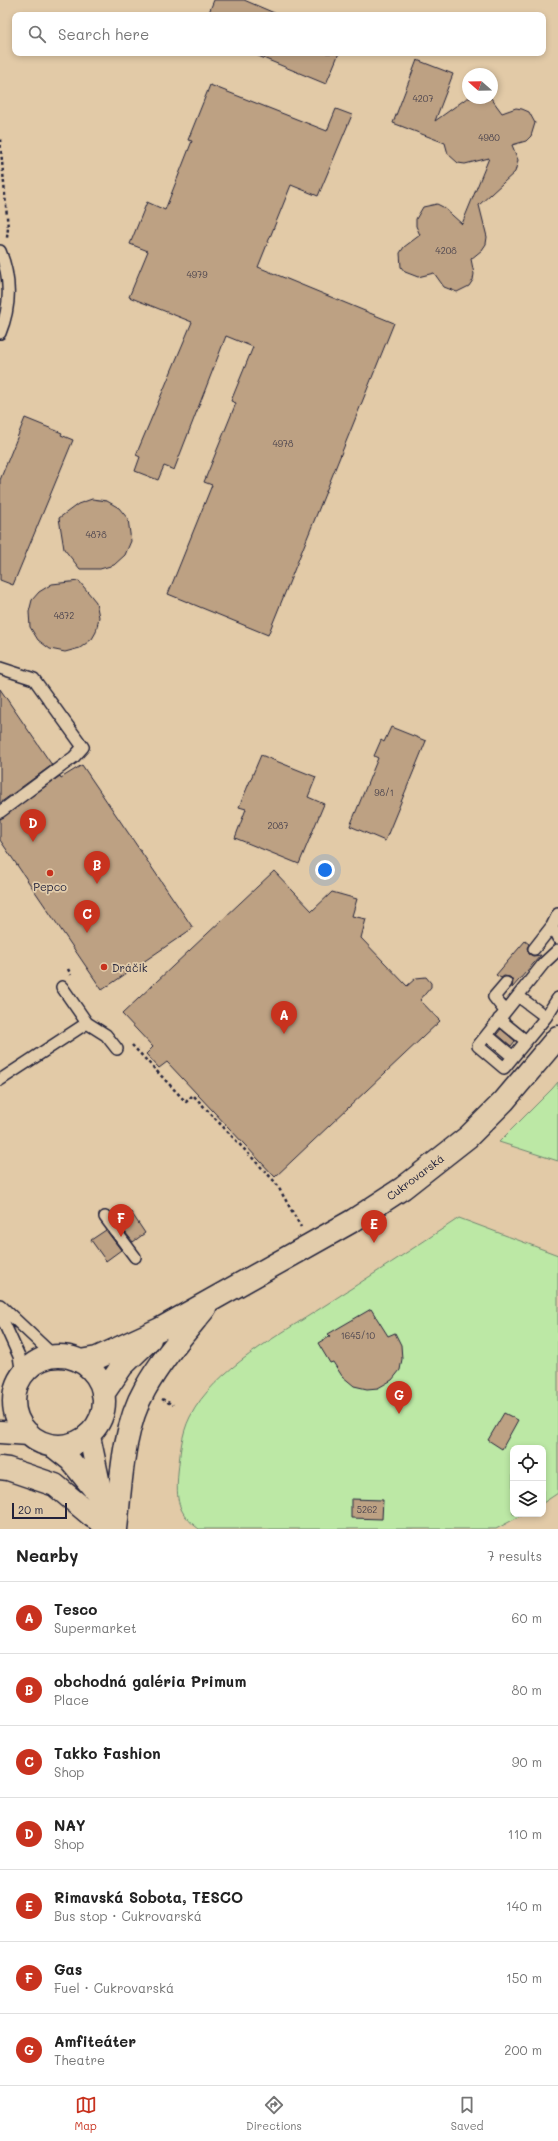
<!DOCTYPE html>
<html lang="en">
<head>
<meta charset="utf-8">
<style>
  :root { --surface:#fff; --page:#f2f2f2; --text:#222; --muted:#767676; --line:#e0e0e0; --accent:#c8321e }
  body { margin:0; font-family:Mali,sans-serif; background:var(--page); color:var(--text) }
  .controls { position:absolute; right:12px; bottom:12px; display:grid; overflow:hidden; border-radius:8px; box-shadow:0 2px 6px #0003 }
  .controls button { width:36px; height:36px; display:grid; place-items:center; padding:0; border:0; border-bottom:1px solid var(--line); background:var(--surface); color:var(--text); font:20px sans-serif }
  .compass { position:absolute; left:462px; top:68px; width:36px; height:36px; border-radius:50%; background:var(--surface); box-shadow:0 2px 6px #0003; rotate:290deg }
  .scale { position:absolute; left:12px; bottom:10px; width:55px; box-sizing:border-box; padding-left:4px; border:2px solid #22223b; border-top:0; font-size:11px; line-height:14px; white-space:nowrap; color:#22223b; -webkit-text-stroke:3px #e2ccab; paint-order:stroke }
  .you { position:absolute; left:325px; top:870px; width:14px; height:14px; margin:-10px; border:3px solid #fff; border-radius:50%; background:#1a73e8; box-shadow:0 0 0 6px #1a73e833 }
  .badge { display:grid; place-items:center; width:26px; height:26px; border-radius:50%; background:var(--accent); color:#fff; font-size:13px; font-weight:700 }
  .pin { position:absolute; translate:-50% -33px; filter:drop-shadow(0 1px 2px #0008) }
  .pin::after { content:''; position:absolute; top:21px; width:14px; height:12px; background:inherit; clip-path:polygon(0 0,100% 0,50% 100%) }
  .list { margin:0; padding:0; list-style:none }
  h2 { display:flex; justify-content:space-between; align-items:center; height:52px; margin:0; padding:0 16px; font-size:17px }
  h2 small { font-size:13px; font-weight:400; color:var(--muted) }
  .list li { display:grid; grid-template-columns:26px 1fr auto; gap:12px; align-items:center; box-sizing:border-box; height:72px; padding:0 16px; border-top:1px solid var(--line) }
  .list b { display:block; font-size:15px; white-space:nowrap }
  .list p { margin:0; font-size:13px; white-space:nowrap; color:var(--muted) }
  .list em { font-size:13px; font-style:normal; color:var(--muted) }
  .icon { flex:none; width:22px; height:22px; fill:none; stroke:currentColor; stroke-width:2; stroke-linecap:round; stroke-linejoin:round }
  .map { position:relative; flex:none; width:558px; height:1529px; overflow:hidden }
  .search { position:absolute; background:var(--surface); box-shadow:0 2px 6px #0003; left:12px; right:12px; top:12px; height:44px; display:flex; align-items:center; gap:10px; box-sizing:border-box; padding:0 14px; border-radius:8px; color:var(--muted); font-size:15px }
  .sheet { height:556px; background:var(--surface) }
  nav { display:flex; justify-content:space-around; align-items:center; box-sizing:border-box; height:56px; border-top:1px solid var(--line); background:var(--surface); font-size:11px; color:var(--muted) }
  nav a { display:grid; justify-items:center; gap:2px }
  nav .on { color:var(--accent) }
  .map>svg:first-child { display:block }
</style>
</head>
<body>
<div class="map">
<svg width="558" height="1529" viewBox="0 0 558 1529">
  <rect width="100%" height="100%" fill="#e2caa7"/>
  <filter id="ink" filterUnits="userSpaceOnUse"><feTurbulence type="fractalNoise" baseFrequency=".025" numOctaves="2"/><feDisplacementMap in="SourceGraphic" scale="8" xChannelSelector="R" yChannelSelector="G"/><feConvolveMatrix kernelMatrix="1 2 1 2 8 2 1 2 1" color-interpolation-filters="sRGB"/></filter>
  <g filter="url(#ink)">
    <path fill="#bce8a5" stroke="#6f8570" d="M 558,1082 L 558,1161 L 499,1142 L 552,1089 Z
      M 459,1218 L 558,1255 L 558,1493 L 543,1503 L 543,1448 L 513,1448 L 513,1514 L 524,1514 L 496,1529 L 199,1529 C 177,1513 176,1499 178,1473 C 180,1455 181,1435 190,1417 C 214,1369 280,1335 324,1306 C 369,1277 414,1248 459,1218 Z"/>
    <path fill="#bda183" stroke="#22223b" d="M 214,0 L 244,0 L 279,15 L 208,15 Z
      M 251,53 L 339,53 L 326,84 Z
      M 417,60 L 453,74 L 435,121 L 467,98 L 491,98 L 502,113 L 516,108 L 522,109 L 529,112 L 535,123 L 531,136 L 526,141 L 512,145 L 518,160 L 515,172 L 479,205 L 487,237 L 486,244 L 482,250 L 471,259 L 474,274 L 473,280 L 469,286 L 457,292 L 444,287 L 434,273 L 418,277 L 405,272 L 401,267 L 400,253 L 404,247 L 420,235 L 416,226 L 416,219 L 423,207 L 437,204 L 443,207 L 462,224 L 489,158 L 465,164 L 458,163 L 448,154 L 445,143 L 393,123 Z
      M 210,85 L 327,131 L 336,109 L 352,115 L 318,196 L 291,185 L 258,267 L 394,323 L 268,635 L 168,594 L 212,485 L 204,482 L 236,403 L 231,401 L 253,347 L 226,336 L 174,470 L 164,466 L 158,480 L 135,471 L 140,457 L 136,455 L 192,322 L 129,297 L 148,251 L 130,244 L 147,202 L 165,210 L 192,141 L 188,140 Z
      M 25,418 L 62,433 L 61,435 L 73,440 L 13,585 L 0,580 L 0,480 Z
      M 92,499 L 107,501 L 119,508 L 128,519 L 131,541 L 125,555 L 114,565 L 100,569 L 80,569 L 64,549 L 59,518 L 78,504 Z
      M 79,581 L 96,602 L 99,617 L 96,632 L 92,639 L 80,648 L 65,652 L 50,649 L 38,640 L 30,627 L 29,612 L 32,600 L 39,592 L 52,584 Z
      M 0,689 L 52,765 L 0,803 Z
      M 391,727 L 426,741 L 385,841 L 350,826 L 378,758 L 374,756 L 381,740 L 384,742 Z
      M 261,755 L 316,777 L 308,797 L 324,804 L 299,864 L 235,838 L 246,809 L 239,807 Z
      M 82,765 L 193,928 L 102,990 L 0,840 L 0,819 L 60,776 L 61,778 Z
      M 274,871 L 312,911 L 332,892 L 357,899 L 352,916 L 366,919 L 361,938 L 407,986 L 416,978 L 426,977 L 431,983 L 431,987 L 420,1000 L 440,1021 L 275,1177 L 167,1062 L 159,1068 L 146,1054 L 153,1047 L 122,1014 Z
      M 525,941 L 529,944 L 527,948 L 529,954 L 533,956 L 541,955 L 512,988 L 513,981 L 510,977 L 504,976 L 501,978 L 496,975 Z
      M 501,1029 L 515,1041 L 511,1046 L 497,1034 Z
      M 131,1212 L 145,1233 L 133,1242 L 117,1222 Z
      M 106,1230 L 121,1250 L 106,1261 L 91,1240 Z
      M 371,1309 L 388,1336 L 395,1333 L 401,1345 L 402,1359 L 400,1370 L 392,1380 L 378,1388 L 367,1389 L 354,1386 L 342,1376 L 333,1362 L 330,1363 L 318,1343 L 330,1336 L 328,1334 Z
      M 504,1413 L 518,1420 L 502,1449 L 488,1440 Z
      M 351,1499 L 383,1500 L 382,1519 L 351,1518 Z"/>
    <g fill="none" stroke-linecap="round" stroke-linejoin="round">
      <defs>
        <path id="lane" d="M 0,251 C 11,278 11,306 0,333
          M 0,668 L 34,679 L 83,747 L 74,757 L 0,812
          M 558,914 L 552,926 L 558,938
          M 534,949 L 552,926
          M 558,950 L 544,963 L 478,1046 L 504,1068 L 546,1017 L 558,998
          M 62,987 L 87,1023 L 106,1035 L 117,1049
          M 518,996 L 546,1017
          M 505,1011 L 494,997 L 506,983
          M 499,1019 L 526,1041
          M 487,1035 L 513,1057
          M 0,1080 L 87,1023
          M 105,1217 L 135,1257
          M 0,1305 L 54,1356
          M 0,1314 L 19,1356 L 22,1375"/>
        <path id="street" d="M 89,1434 L 103,1501 L 115,1529
          M 51,1445 L 70,1460 L 100,1497"/>
        <path id="secondary" d="M14 1401a45 45 0 1 1 90 0a45 45 0 1 1-90 0Z
          M 80,1361 L 97,1358 L 160,1329 L 354,1220 L 403,1188 L 468,1137 L 504,1101 L 558,1037
          M 103,1394 L 122,1366 L 150,1339
          M 0,1432 L 29,1434
          M 0,1468 L 8,1469 L 55,1485 L 92,1516 L 113,1529
          M 116,1529 C 121,1484 122,1429 145,1389 C 161,1360 184,1334 205,1308"/>
      </defs>
      <use href="#lane" stroke="#22223b" stroke-width="14"/>
      <use href="#street" stroke="#22223b" stroke-width="24"/>
      <use href="#secondary" stroke="#22223b" stroke-width="25"/>
      <path stroke="#22223b" stroke-width="2.5" stroke-dasharray="3 3" stroke-linecap="butt" d="M 0,139 L 8,228 L 7,238
        M 68,969 L 71,975
        M 132,1045 L 186,1102 L 193,1095 L 276,1183 L 301,1227
        M 162,1399 L 173,1405"/>
      <use href="#lane" stroke="#e2ccab" stroke-width="11"/>
      <use href="#street" stroke="#e2ccab" stroke-width="21"/>
      <use href="#secondary" stroke="#e2ccab" stroke-width="22"/>
    </g>
  </g>
  <g fill="#c8321e" stroke="#e2ccab" stroke-width="1.5">
    <circle cx="50" cy="873" r="4"/>
    <circle cx="104" cy="967" r="4"/>
  </g>
  <g text-anchor="middle" dominant-baseline="central" stroke-width="3.5" stroke-linejoin="round" paint-order="stroke">
    <g font-size="9" fill="#49424d">
      <text x="423" y="98">4207</text>
      <text x="489" y="137">4980</text>
      <text x="446" y="250">4208</text>
      <text x="197" y="274">4979</text>
      <text x="283" y="443">4978</text>
      <text x="96" y="534">4878</text>
      <text x="64" y="615">4872</text>
      <text x="384" y="792">98/1</text>
      <text x="278" y="825">2087</text>
      <text x="358" y="1335">1645/10</text>
      <text x="367" y="1509">5262</text>
    </g>
    <g font-size="11" fill="#22223b" stroke="#e2ccab">
      <text x="50" y="886">Pepco</text>
      <text x="112" y="967" text-anchor="start">Dráčik</text>
    </g>
    <g font-size="11" fill="#22223b" stroke="#e2ccab">
      <text transform="translate(415 1177) rotate(-37)">Cukrovarská</text>
    </g>
  </g>
</svg>
<div class="controls">
<button><svg class="icon" aria-label="locate" viewBox="0 0 24 24"><circle cx="12" cy="12" r="6"/><path d="M12 2v4M12 18v4M2 12h4M18 12h4"/></svg></button>
<button><svg class="icon" aria-label="layers" viewBox="0 0 24 24"><path d="M12 4l9 5-9 5-9-5zM3 14l9 5 9-5"/></svg></button>
</div>
<svg class="compass" viewBox="-18 -18 36 36"><path d="M0-13l5 13h-10z" fill="#e53935"/><path d="M0 13l5-13h-10z" fill="#767676"/></svg>
<div class="scale">20 m</div>
<div class="you"></div>
<div class="pin badge" style="left:284px;top:1034px">A</div>
<div class="pin badge" style="left:97px;top:884px">B</div>
<div class="pin badge" style="left:87px;top:933px">C</div>
<div class="pin badge" style="left:33px;top:842px">D</div>
<div class="pin badge" style="left:374px;top:1243px">E</div>
<div class="pin badge" style="left:121px;top:1237px">F</div>
<div class="pin badge" style="left:399px;top:1414px">G</div>
<div class="search"><svg class="icon" aria-label="search" viewBox="0 0 24 24"><circle cx="10" cy="10" r="6"/><path d="M15 15l6 6"/></svg>Search here</div>
</div>
<section class="sheet">
<h2>Nearby<small>7 results</small></h2>
<ul class="list">
<li><span class="badge">A</span><div><b>Tesco</b><p>Supermarket</p></div><em>60 m</em></li>
<li><span class="badge">B</span><div><b>obchodná galéria Primum</b><p>Place</p></div><em>80 m</em></li>
<li><span class="badge">C</span><div><b>Takko Fashion</b><p>Shop</p></div><em>90 m</em></li>
<li><span class="badge">D</span><div><b>NAY</b><p>Shop</p></div><em>110 m</em></li>
<li><span class="badge">E</span><div><b>Rimavská Sobota, TESCO</b><p>Bus stop · Cukrovarská</p></div><em>140 m</em></li>
<li><span class="badge">F</span><div><b>Gas</b><p>Fuel · Cukrovarská</p></div><em>150 m</em></li>
<li><span class="badge">G</span><div><b>Amfiteáter</b><p>Theatre</p></div><em>200 m</em></li>
</ul>
</section>
<nav>
<a class="on"><svg class="icon" aria-label="map" viewBox="0 0 24 24"><path d="M3 6l6-2 6 2 6-2v14l-6 2-6-2-6 2zM9 4v14M15 6v14"/></svg>Map</a>
<a><svg class="icon" aria-label="directions" viewBox="0 0 24 24"><path d="M12 3l9 9-9 9-9-9zM9 14v-3h6M13 9l2 2-2 2"/></svg>Directions</a>
<a><svg class="icon" aria-label="saved" viewBox="0 0 24 24"><path d="M7 4h10v16l-5-4-5 4z"/></svg>Saved</a>
</nav>
</body>
</html>
